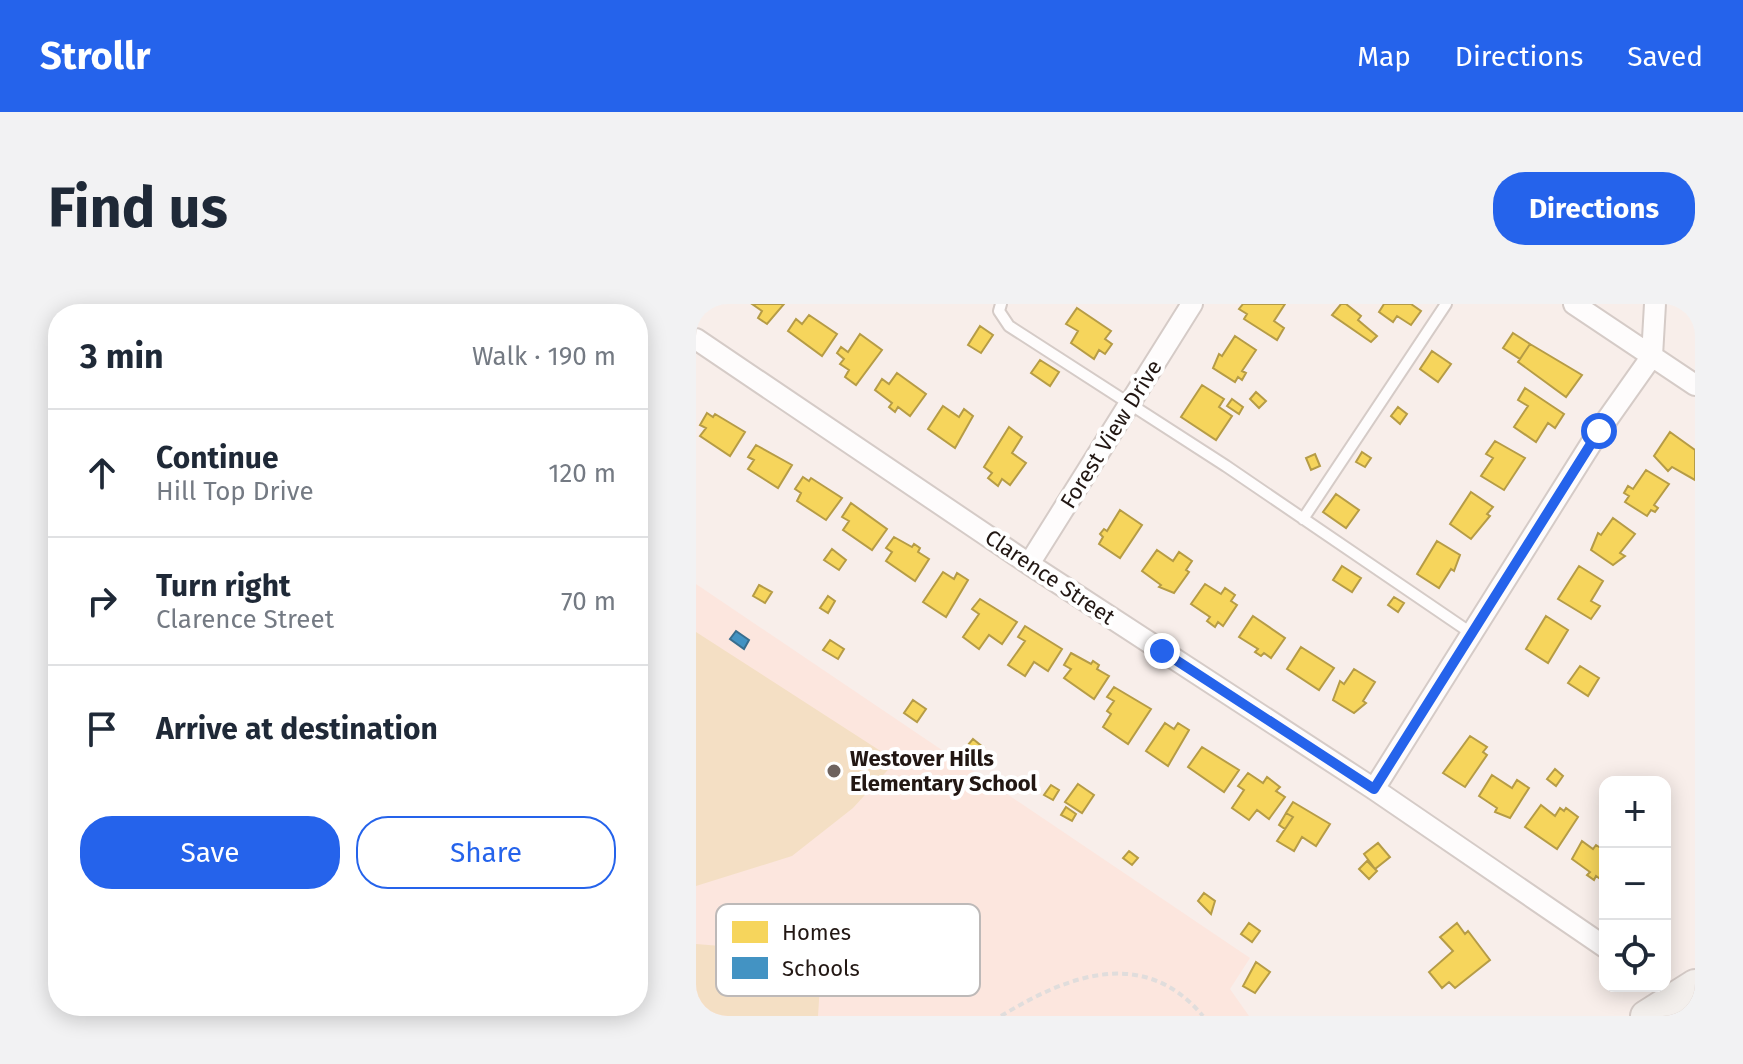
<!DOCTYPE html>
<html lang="en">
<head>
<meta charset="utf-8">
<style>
  :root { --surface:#fff; --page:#f2f2f3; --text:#1f2937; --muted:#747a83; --line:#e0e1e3; --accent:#2563eb }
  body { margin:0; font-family:"Fira Sans",sans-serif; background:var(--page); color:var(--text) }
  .controls { position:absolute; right:24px; bottom:24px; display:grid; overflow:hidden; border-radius:16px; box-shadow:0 4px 20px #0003 }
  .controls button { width:72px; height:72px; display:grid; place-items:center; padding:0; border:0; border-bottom:2px solid var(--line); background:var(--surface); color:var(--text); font:40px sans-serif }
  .stop { position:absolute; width:24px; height:24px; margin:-18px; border:6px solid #2563eb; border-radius:50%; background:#fff }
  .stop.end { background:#2563eb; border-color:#fff; box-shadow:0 2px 8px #0008 }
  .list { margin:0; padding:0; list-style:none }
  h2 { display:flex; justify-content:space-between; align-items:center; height:104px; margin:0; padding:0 32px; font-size:34px }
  h2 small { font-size:26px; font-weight:400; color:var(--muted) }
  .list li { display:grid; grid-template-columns:52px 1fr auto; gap:24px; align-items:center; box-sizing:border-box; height:128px; padding:0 32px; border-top:2px solid var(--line) }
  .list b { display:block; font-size:30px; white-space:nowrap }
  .list p { margin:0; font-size:26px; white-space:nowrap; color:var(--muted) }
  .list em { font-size:26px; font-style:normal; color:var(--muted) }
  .actions { display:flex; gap:16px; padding:24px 32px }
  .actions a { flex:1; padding:18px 0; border:2px solid var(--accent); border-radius:32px; text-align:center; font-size:28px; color:var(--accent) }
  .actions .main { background:var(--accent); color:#fff }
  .icon { flex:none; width:44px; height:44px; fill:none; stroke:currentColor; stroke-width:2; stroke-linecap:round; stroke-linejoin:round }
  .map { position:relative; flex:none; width:999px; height:712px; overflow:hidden; border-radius:32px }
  header { display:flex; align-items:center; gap:48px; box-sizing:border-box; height:112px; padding:0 40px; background:var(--accent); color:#fff }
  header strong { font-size:38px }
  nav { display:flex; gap:44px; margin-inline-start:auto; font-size:28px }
  .intro { display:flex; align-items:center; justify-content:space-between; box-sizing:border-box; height:192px; padding:0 48px }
  h1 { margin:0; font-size:56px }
  .button { padding:20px 36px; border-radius:32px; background:var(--accent); color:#fff; font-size:28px; font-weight:700 }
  main { display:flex; gap:48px; padding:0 48px }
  aside { flex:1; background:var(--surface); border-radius:32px; box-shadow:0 4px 20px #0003 }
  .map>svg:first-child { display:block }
</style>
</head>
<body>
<header>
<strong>Strollr</strong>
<nav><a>Map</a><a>Directions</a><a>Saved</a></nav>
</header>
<div class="intro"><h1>Find us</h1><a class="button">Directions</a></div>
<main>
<aside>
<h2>3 min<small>Walk · 190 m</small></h2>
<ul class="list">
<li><svg class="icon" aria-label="ahead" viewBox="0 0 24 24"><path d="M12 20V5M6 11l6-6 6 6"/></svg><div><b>Continue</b><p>Hill Top Drive</p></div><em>120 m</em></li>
<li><svg class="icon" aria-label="right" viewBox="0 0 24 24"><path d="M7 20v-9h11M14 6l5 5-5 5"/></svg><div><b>Turn right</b><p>Clarence Street</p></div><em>70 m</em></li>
<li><svg class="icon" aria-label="arrive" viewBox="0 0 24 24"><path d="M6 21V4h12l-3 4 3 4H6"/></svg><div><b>Arrive at destination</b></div></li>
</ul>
<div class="actions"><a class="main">Save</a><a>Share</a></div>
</aside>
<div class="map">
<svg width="999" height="712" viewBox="0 0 999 712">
  <rect width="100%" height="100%" fill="#f8eeea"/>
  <path fill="#fce6de" d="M 0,280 L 554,654 L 534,685 L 553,712 L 0,712 Z"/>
  <path fill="#f4dfc4" d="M 0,328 L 200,457 L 157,504 L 96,552 L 0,582 Z
    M 0,640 L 126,650 L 122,712 L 0,712 Z"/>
  <path fill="#f6d55c" stroke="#b69c46" stroke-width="2" d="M 56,0 L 88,0 L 71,20 L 62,14 L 66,7 Z
    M 547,0 L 589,0 L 578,17 L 588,24 L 581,36 L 548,15 L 551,10 L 543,5 Z
    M 650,0 L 665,12 L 662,16 L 681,32 L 675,38 L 636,11 L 645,0 Z
    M 688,0 L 715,0 L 725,7 L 715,21 L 701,12 L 697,18 L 683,8 Z
    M 381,4 L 415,27 L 409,35 L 416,40 L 409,50 L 403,46 L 398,55 L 375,39 L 382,27 L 370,20 Z
    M 113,11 L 141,30 L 126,52 L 92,27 L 100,15 L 106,20 Z
    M 284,22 L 297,31 L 285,49 L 272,41 Z
    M 817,29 L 834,40 L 824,55 L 807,44 Z
    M 164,30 L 186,46 L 160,81 L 149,73 L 153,66 L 144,60 L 148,55 L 141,49 L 145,43 L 152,48 Z
    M 539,32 L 560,46 L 546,67 L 550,69 L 546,76 L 542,73 L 539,78 L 517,64 L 523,50 L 526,52 Z
    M 834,40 L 886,71 L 870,93 L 822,58 Z
    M 736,47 L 755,60 L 742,78 L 724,65 Z
    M 344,56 L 363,68 L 354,82 L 335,69 Z
    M 201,69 L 230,90 L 214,112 L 202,103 L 199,108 L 193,103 L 196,99 L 179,86 L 186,75 L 193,80 Z
    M 506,81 L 528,95 L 523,103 L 536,112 L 520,136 L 485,113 Z
    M 829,84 L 868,110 L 859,124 L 852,119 L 840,138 L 818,123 L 832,102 L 822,96 Z
    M 560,88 L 570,97 L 563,104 L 554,95 Z
    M 536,95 L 547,103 L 543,110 L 531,102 Z
    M 247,102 L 263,113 L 268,105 L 277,112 L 259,144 L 232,125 Z
    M 702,103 L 711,110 L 704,120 L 695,112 Z
    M 11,109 L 17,113 L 19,110 L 49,128 L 34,152 L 4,132 L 10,124 L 4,121 Z
    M 313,123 L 326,133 L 316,149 L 330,159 L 314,181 L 306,175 L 302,182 L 292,174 L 296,169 L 288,163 Z
    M 974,128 L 999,146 L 999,176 L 976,163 L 972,167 L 958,152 Z
    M 799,137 L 829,154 L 808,186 L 785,172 L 797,154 L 790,150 Z
    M 60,141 L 96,161 L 82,184 L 52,165 L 58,156 L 52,153 Z
    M 666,148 L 675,154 L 669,163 L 660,158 Z
    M 619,150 L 624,162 L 615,166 L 610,154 Z
    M 950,166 L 973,180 L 958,201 L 962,204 L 959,208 L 955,206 L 951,212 L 929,198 L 933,192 L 928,189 L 932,182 L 937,185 Z
    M 107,173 L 113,177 L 115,174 L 146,194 L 130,216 L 101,197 L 105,189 L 99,185 Z
    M 775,188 L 797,203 L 791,210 L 794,212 L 775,235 L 754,220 Z
    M 640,190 L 663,206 L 650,224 L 627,208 Z
    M 155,199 L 191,225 L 176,246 L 147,226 L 153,217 L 146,213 Z
    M 424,206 L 446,221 L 424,254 L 403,240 L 407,233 L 404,230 L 408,225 L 411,227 Z
    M 917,214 L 939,230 L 924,249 L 929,252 L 917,261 L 895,246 L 902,229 L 905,231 Z
    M 198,233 L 216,243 L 218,240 L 224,244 L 222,248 L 233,255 L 219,277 L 190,257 L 196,248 L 190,244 Z
    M 741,237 L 764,251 L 758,267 L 755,265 L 743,284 L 721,270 Z
    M 136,245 L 150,256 L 143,266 L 128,256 Z
    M 461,246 L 477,257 L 483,248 L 496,257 L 490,266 L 493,268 L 478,289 L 463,283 L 465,281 L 446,267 Z
    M 646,262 L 665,274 L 656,288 L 637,276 Z
    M 883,262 L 907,277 L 895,297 L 904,302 L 895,315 L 862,295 Z
    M 247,268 L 258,275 L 261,269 L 272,276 L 250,313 L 227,298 Z
    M 509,280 L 525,290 L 529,284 L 539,291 L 535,297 L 541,301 L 527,322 L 522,318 L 519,323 L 511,317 L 514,313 L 495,300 Z
    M 63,281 L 76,288 L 69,299 L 57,292 Z
    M 132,292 L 139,297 L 132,309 L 124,304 Z
    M 698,293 L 708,299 L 702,308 L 692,301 Z
    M 284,295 L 321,318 L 306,340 L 293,331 L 283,345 L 267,333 L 283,310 L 276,305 Z
    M 557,312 L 589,334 L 575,354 L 568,349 L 565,352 L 559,348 L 562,345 L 543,333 Z
    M 850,312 L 872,326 L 852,359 L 830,345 Z
    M 329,322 L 366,345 L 352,367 L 338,358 L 329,372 L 312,361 L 329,337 L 322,333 Z
    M 134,336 L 148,345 L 142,355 L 127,346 Z
    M 605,343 L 638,364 L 623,386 L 591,365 Z
    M 375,349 L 395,360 L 397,357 L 403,361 L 401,365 L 413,372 L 398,395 L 368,374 L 375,365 L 368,361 Z
    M 884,362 L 903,374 L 892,392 L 872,379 Z
    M 658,365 L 679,378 L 667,397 L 670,399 L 658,409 L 637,396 L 644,377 L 648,380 Z
    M 418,383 L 455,405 L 432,440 L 407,423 L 415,410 L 411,407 L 418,397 L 411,393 Z
    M 217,396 L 230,405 L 221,418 L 208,409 Z
    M 469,419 L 478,425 L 482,419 L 493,426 L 472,462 L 450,447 Z
    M 774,432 L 791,443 L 787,448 L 791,451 L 769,483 L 747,469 Z
    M 277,435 L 288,444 L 282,451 L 271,442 Z
    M 506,443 L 543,466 L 528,488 L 492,463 Z
    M 859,465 L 867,472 L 860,482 L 851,475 Z
    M 552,469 L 567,479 L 571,473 L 584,483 L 580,487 L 589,493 L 573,515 L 561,506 L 553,516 L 536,504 L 548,486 L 542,482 Z
    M 796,471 L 816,484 L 821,476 L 833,484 L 814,514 L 799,508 L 801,504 L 783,492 Z
    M 382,480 L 398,491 L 386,509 L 369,498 Z
    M 355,481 L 363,486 L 357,496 L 348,491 Z
    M 597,498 L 634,520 L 620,542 L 606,533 L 598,547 L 581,537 L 597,513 L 590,509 Z
    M 845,501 L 859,512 L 864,504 L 868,507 L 870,504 L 882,513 L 861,545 L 829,523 Z
    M 370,503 L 380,510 L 376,517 L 365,511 Z
    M 590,509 L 597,513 L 589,525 L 583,521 Z
    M 886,537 L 897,545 L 900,541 L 909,547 L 907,577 L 900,572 L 898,576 L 891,571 L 894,568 L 876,555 Z
    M 682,539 L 694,553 L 679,565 L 668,550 Z
    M 433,547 L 442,554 L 436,561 L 427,554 Z
    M 671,557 L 681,567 L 673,575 L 663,565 Z
    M 508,589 L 519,597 L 515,610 L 502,597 Z
    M 553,619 L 564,627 L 556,638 L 545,630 Z
    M 761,619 L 769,630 L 772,627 L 794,656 L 759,684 L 753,678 L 746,684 L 733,668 L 757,647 L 744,633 Z
    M 560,658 L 574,668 L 559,689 L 547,682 Z"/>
  <path fill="#4393c3" stroke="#396e8e" stroke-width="2" d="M 40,327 L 53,336 L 48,345 L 34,335 Z"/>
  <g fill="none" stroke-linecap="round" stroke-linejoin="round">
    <defs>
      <path id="service" d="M 305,0 L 303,7 L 313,22 L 530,162 L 775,329
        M 607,215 L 750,0"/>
      <path id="minor" d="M 878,0 L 999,81
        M 0,35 L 333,260 L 678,485 L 909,643
        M 333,260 L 496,0
        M 678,485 L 903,127 L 956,52 L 959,0"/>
      <path id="secondary" d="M 950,712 L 999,681"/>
    </defs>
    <use href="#service" stroke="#d5cbc7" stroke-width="14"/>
    <use href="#minor" stroke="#d5cbc7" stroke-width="24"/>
    <use href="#secondary" stroke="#d5cbc7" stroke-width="34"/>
    <path stroke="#e0dddc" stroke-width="4" stroke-dasharray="6 4" stroke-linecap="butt" d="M 305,712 C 371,672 447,641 507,712"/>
    <use href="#service" stroke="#fefcfc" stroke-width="10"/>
    <use href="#minor" stroke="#fefcfc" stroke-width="20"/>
    <use href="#secondary" stroke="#f3efec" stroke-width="30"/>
  </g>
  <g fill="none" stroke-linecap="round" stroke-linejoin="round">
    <path stroke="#2563eb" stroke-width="10" d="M 466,347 L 678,485 L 903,127"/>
  </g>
  <circle fill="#6d625e" stroke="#fff" stroke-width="3" cx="138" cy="467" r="8"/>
  <g text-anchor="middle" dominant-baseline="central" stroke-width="8" stroke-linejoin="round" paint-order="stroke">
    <g font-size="22" fill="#221713" stroke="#fff">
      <text transform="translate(415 130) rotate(-58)">Forest View Drive</text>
      <text transform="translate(354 273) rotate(34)">Clarence Street</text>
    </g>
    <g font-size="22" font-weight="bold" fill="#221713" stroke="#fff" text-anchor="start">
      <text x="154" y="454">Westover Hills<tspan x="154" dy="25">Elementary School</tspan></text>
    </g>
  </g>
  <rect x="20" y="600" width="264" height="92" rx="12" fill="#fff" stroke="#bdb9b8" stroke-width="2"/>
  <rect x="36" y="617" width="36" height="22" fill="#f6d55c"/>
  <rect x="36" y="653" width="36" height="22" fill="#4393c3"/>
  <g font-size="22" fill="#221713">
    <text x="86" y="636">Homes</text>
    <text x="86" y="672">Schools</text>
  </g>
</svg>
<div class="controls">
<button>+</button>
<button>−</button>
<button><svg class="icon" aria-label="locate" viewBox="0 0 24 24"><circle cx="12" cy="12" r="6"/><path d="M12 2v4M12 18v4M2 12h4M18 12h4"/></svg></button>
</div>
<div class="stop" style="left:903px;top:127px"></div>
<div class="stop end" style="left:466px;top:347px"></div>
</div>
</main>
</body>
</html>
